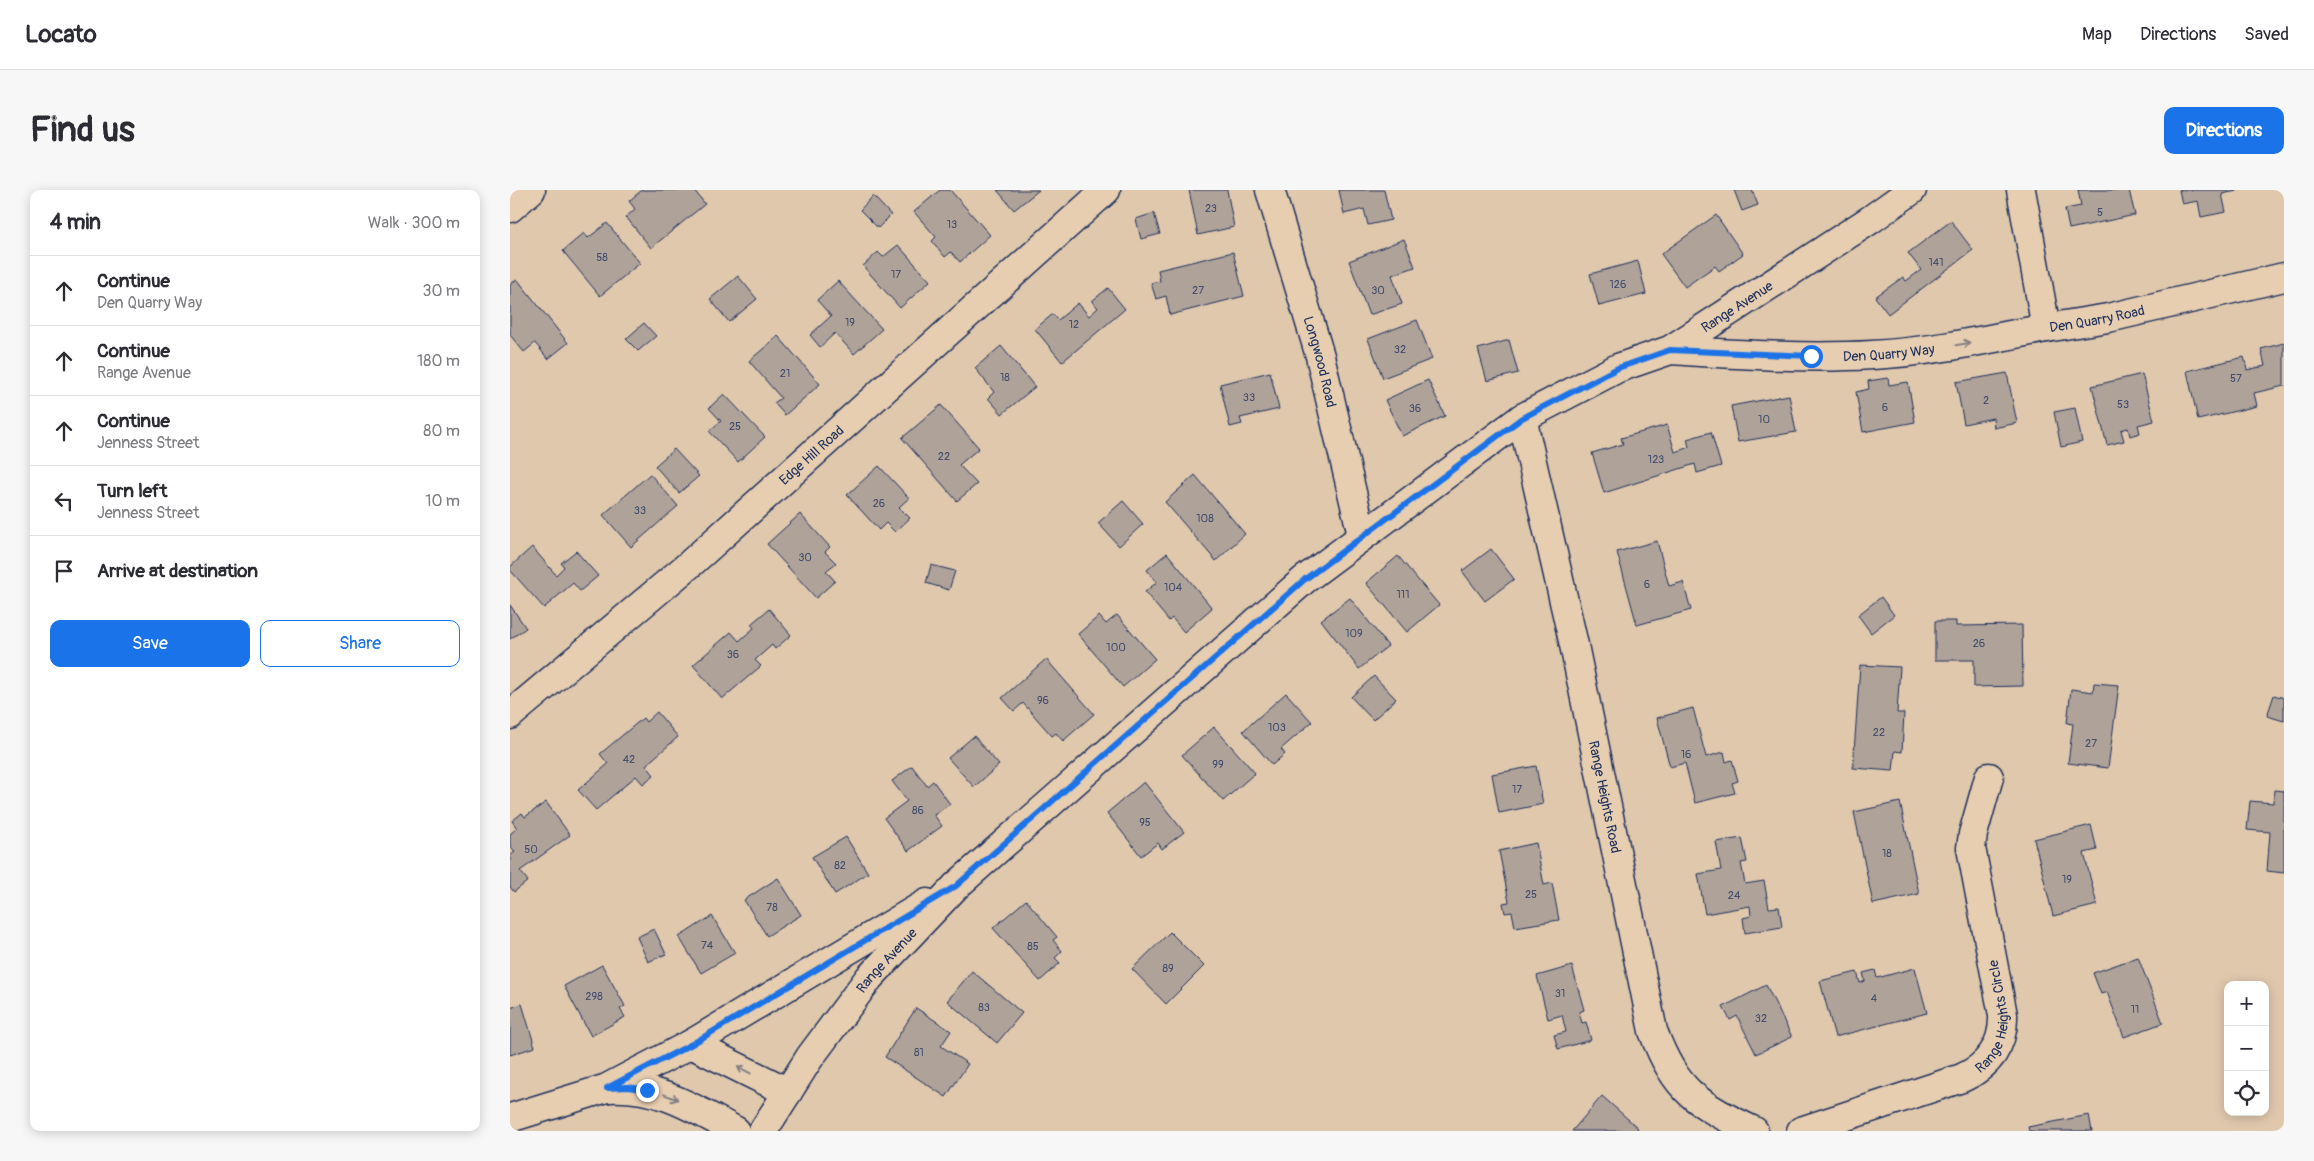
<!DOCTYPE html>
<html lang="en">
<head>
<meta charset="utf-8">
<style>
  :root { --surface:#fff; --page:#f7f7f7; --text:#2b2b33; --muted:#7c7c81; --line:#e1e1e2; --accent:#1a73e8 }
  body { margin:0; font-family:Pangolin,sans-serif; background:var(--page); color:var(--text) }
  .controls { position:absolute; right:15px; bottom:15px; display:grid; overflow:hidden; border-radius:10px; box-shadow:0 2px 12px #0003 }
  .controls button { width:45px; height:45px; display:grid; place-items:center; padding:0; border:0; border-bottom:1px solid var(--line); background:var(--surface); color:var(--text); font:25px sans-serif }
  .stop { position:absolute; width:15px; height:15px; margin:-11px; border:4px solid #1a73e8; border-radius:50%; background:#fff }
  .stop.end { background:#1a73e8; border-color:#fff; box-shadow:0 1px 5px #0008 }
  .list { margin:0; padding:0; list-style:none }
  h2 { display:flex; justify-content:space-between; align-items:center; height:65px; margin:0; padding:0 20px; font-size:21px }
  h2 small { font-size:16px; font-weight:400; color:var(--muted) }
  .list li { display:grid; grid-template-columns:32px 1fr auto; gap:15px; align-items:center; box-sizing:border-box; height:70px; padding:0 20px; border-top:1px solid var(--line) }
  .list b { display:block; font-size:19px; white-space:nowrap }
  .list p { margin:0; font-size:16px; white-space:nowrap; color:var(--muted) }
  .list em { font-size:16px; font-style:normal; color:var(--muted) }
  .actions { display:flex; gap:10px; padding:15px 20px }
  .actions a { flex:1; padding:11px 0; border:1px solid var(--accent); border-radius:10px; text-align:center; font-size:18px; color:var(--accent) }
  .actions .main { background:var(--accent); color:#fff }
  .icon { flex:none; width:28px; height:28px; fill:none; stroke:currentColor; stroke-width:2; stroke-linecap:round; stroke-linejoin:round }
  .map { position:relative; flex:none; width:1774px; height:941px; overflow:hidden; border-radius:10px }
  header { display:flex; align-items:center; gap:30px; box-sizing:border-box; height:70px; padding:0 25px; background:var(--surface); border-bottom:1px solid var(--line) }
  header strong { font-size:24px }
  nav { display:flex; gap:28px; margin-inline-start:auto; font-size:18px }
  .intro { display:flex; align-items:center; justify-content:space-between; box-sizing:border-box; height:120px; padding:0 30px }
  h1 { margin:0; font-size:35px }
  .button { padding:12px 22px; border-radius:10px; background:var(--accent); color:#fff; font-size:18px; font-weight:700 }
  main { display:flex; gap:30px; padding:0 30px }
  aside { flex:1; background:var(--surface); border-radius:10px; box-shadow:0 2px 12px #0003 }
  .map>svg:first-child { display:block }
</style>
</head>
<body>
<header>
<strong>Locato</strong>
<nav><a>Map</a><a>Directions</a><a>Saved</a></nav>
</header>
<div class="intro"><h1>Find us</h1><a class="button">Directions</a></div>
<main>
<aside>
<h2>4 min<small>Walk · 300 m</small></h2>
<ul class="list">
<li><svg class="icon" aria-label="ahead" viewBox="0 0 24 24"><path d="M12 20V5M6 11l6-6 6 6"/></svg><div><b>Continue</b><p>Den Quarry Way</p></div><em>30 m</em></li>
<li><svg class="icon" aria-label="ahead" viewBox="0 0 24 24"><path d="M12 20V5M6 11l6-6 6 6"/></svg><div><b>Continue</b><p>Range Avenue</p></div><em>180 m</em></li>
<li><svg class="icon" aria-label="ahead" viewBox="0 0 24 24"><path d="M12 20V5M6 11l6-6 6 6"/></svg><div><b>Continue</b><p>Jenness Street</p></div><em>80 m</em></li>
<li><svg class="icon" aria-label="left" viewBox="0 0 24 24"><path d="M17 20v-9H6M10 6l-5 5 5 5"/></svg><div><b>Turn left</b><p>Jenness Street</p></div><em>10 m</em></li>
<li><svg class="icon" aria-label="arrive" viewBox="0 0 24 24"><path d="M6 21V4h12l-3 4 3 4H6"/></svg><div><b>Arrive at destination</b></div></li>
</ul>
<div class="actions"><a class="main">Save</a><a>Share</a></div>
</aside>
<div class="map">
<svg width="1774" height="941" viewBox="0 0 1774 941">
  <rect width="100%" height="100%" fill="#e0c8ad"/>
  <filter id="ink" filterUnits="userSpaceOnUse"><feTurbulence type="fractalNoise" baseFrequency=".02" numOctaves="2"/><feDisplacementMap in="SourceGraphic" scale="10" xChannelSelector="R" yChannelSelector="G"/><feConvolveMatrix kernelMatrix="1 2 1 2 8 2 1 2 1" color-interpolation-filters="sRGB"/></filter>
  <g filter="url(#ink)">
    <path fill="#afa299" stroke="#1b2f5e" d="M 132,0 L 184,0 L 195,14 L 141,58 L 116,27 L 125,19 L 119,11 Z
      M 430,0 L 440,0 L 480,45 L 450,72 L 441,62 L 435,67 L 422,51 L 426,47 L 404,22 Z
      M 487,0 L 529,0 L 504,20 Z
      M 679,0 L 717,0 L 724,37 L 688,45 Z
      M 829,0 L 874,0 L 881,30 L 858,35 L 854,19 L 834,24 Z
      M 1224,0 L 1242,0 L 1248,15 L 1232,21 Z
      M 1568,0 L 1619,0 L 1625,25 L 1559,39 L 1555,19 L 1571,16 Z
      M 1669,0 L 1727,0 L 1727,1 L 1712,4 L 1716,22 L 1691,27 L 1688,11 L 1672,14 Z
      M 363,6 L 381,25 L 368,38 L 350,20 Z
      M 644,23 L 650,44 L 631,49 L 626,29 Z
      M 1206,25 L 1233,64 L 1209,81 L 1205,76 L 1175,97 L 1151,64 Z
      M 1441,31 L 1463,60 L 1378,124 L 1365,107 L 1393,87 L 1396,91 L 1411,80 L 1398,63 Z
      M 97,33 L 130,73 L 90,106 L 53,61 L 74,43 L 78,48 Z
      M 894,49 L 905,77 L 882,85 L 892,114 L 859,125 L 839,71 Z
      M 388,55 L 420,91 L 390,118 L 353,76 L 368,62 L 373,67 Z
      M 723,62 L 734,106 L 660,125 L 656,106 L 646,109 L 641,93 L 650,91 L 648,80 Z
      M 1128,71 L 1136,104 L 1089,116 L 1080,84 Z
      M 228,86 L 247,109 L 219,132 L 200,109 Z
      M 7,89 L 58,153 L 38,169 L 25,153 L 14,162 L 0,145 L 0,95 Z
      M 328,91 L 372,139 L 344,164 L 325,143 L 310,157 L 300,145 L 321,126 L 307,110 Z
      M 598,98 L 615,119 L 552,172 L 525,139 L 543,124 L 548,130 L 568,113 L 579,126 L 588,118 L 582,111 Z
      M 907,130 L 922,169 L 873,188 L 858,149 Z
      M 134,133 L 146,146 L 128,161 L 116,149 Z
      M 268,146 L 310,194 L 275,225 L 264,213 L 271,208 L 239,171 Z
      M 999,150 L 1008,183 L 977,191 L 968,159 Z
      M 1774,153 L 1774,196 L 1744,203 L 1747,216 L 1688,230 L 1677,181 L 1734,167 L 1737,180 L 1755,176 L 1751,159 Z
      M 491,156 L 525,197 L 492,224 L 478,208 L 484,202 L 465,178 Z
      M 760,182 L 769,219 L 730,228 L 732,234 L 720,237 L 710,194 Z
      M 1497,183 L 1507,233 L 1484,238 L 1483,228 L 1454,234 L 1446,192 Z
      M 1632,184 L 1644,231 L 1628,235 L 1630,243 L 1620,246 L 1618,238 L 1611,240 L 1614,251 L 1597,255 L 1582,196 Z
      M 1378,188 L 1379,195 L 1398,192 L 1405,232 L 1353,242 L 1346,202 L 1359,199 L 1358,191 Z
      M 918,190 L 935,226 L 892,246 L 875,210 Z
      M 214,204 L 255,247 L 228,272 L 199,241 L 211,231 L 199,218 Z
      M 1279,205 L 1286,242 L 1228,252 L 1221,216 Z
      M 431,215 L 469,258 L 449,275 L 467,294 L 447,311 L 392,248 Z
      M 1565,218 L 1572,252 L 1551,257 L 1544,222 Z
      M 1157,235 L 1165,262 L 1179,257 L 1177,249 L 1201,242 L 1211,276 L 1187,283 L 1185,274 L 1094,303 L 1082,263 L 1113,254 L 1111,248 Z
      M 164,259 L 189,286 L 169,303 L 145,276 Z
      M 369,276 L 399,308 L 389,317 L 400,328 L 385,342 L 376,333 L 369,340 L 337,305 Z
      M 140,284 L 168,316 L 121,357 L 93,325 Z
      M 685,285 L 735,344 L 706,371 L 655,312 Z
      M 613,311 L 633,334 L 609,356 L 588,333 Z
      M 290,324 L 320,357 L 315,362 L 326,373 L 316,381 L 325,391 L 306,408 L 257,354 Z
      M 1147,351 L 1159,396 L 1173,392 L 1181,420 L 1127,435 L 1107,362 Z
      M 22,357 L 46,385 L 54,377 L 51,373 L 66,361 L 88,386 L 70,401 L 63,393 L 34,418 L 0,380 L 0,377 Z
      M 981,359 L 1004,389 L 975,411 L 952,381 Z
      M 657,363 L 702,418 L 674,442 L 662,428 L 659,431 L 635,402 L 647,392 L 637,380 Z
      M 888,366 L 929,415 L 897,442 L 856,393 Z
      M 421,375 L 445,381 L 439,400 L 416,393 Z
      M 1371,407 L 1384,425 L 1361,443 L 1348,425 Z
      M 840,408 L 878,456 L 849,479 L 811,430 Z
      M 0,415 L 16,438 L 0,449 Z
      M 259,419 L 281,445 L 265,459 L 262,455 L 245,470 L 251,476 L 212,509 L 183,475 L 221,442 L 229,451 L 244,438 L 241,434 Z
      M 607,425 L 645,469 L 613,497 L 568,444 L 589,426 L 596,434 Z
      M 1425,431 L 1446,431 L 1446,436 L 1512,435 L 1513,496 L 1464,497 L 1464,470 L 1425,470 Z
      M 536,469 L 584,524 L 553,551 L 546,543 L 542,546 L 513,513 L 504,521 L 492,508 Z
      M 1350,475 L 1390,477 L 1387,523 L 1394,523 L 1392,562 L 1385,561 L 1383,581 L 1343,578 Z
      M 864,486 L 886,509 L 863,530 L 841,507 Z
      M 1584,493 L 1609,495 L 1598,578 L 1558,573 L 1563,534 L 1557,533 L 1561,499 L 1583,502 Z
      M 776,503 L 802,532 L 771,559 L 775,564 L 762,575 L 733,541 Z
      M 1764,505 L 1774,508 L 1774,531 L 1757,526 Z
      M 1183,518 L 1196,567 L 1214,562 L 1216,572 L 1222,570 L 1228,591 L 1222,593 L 1225,603 L 1185,613 L 1175,573 L 1160,577 L 1147,528 Z
      M 147,522 L 168,547 L 136,575 L 144,585 L 133,594 L 126,586 L 86,620 L 68,600 L 98,574 L 90,564 L 133,528 L 136,532 Z
      M 704,537 L 745,583 L 713,611 L 672,565 Z
      M 464,546 L 489,575 L 464,597 L 438,568 Z
      M 402,576 L 417,596 L 423,591 L 440,614 L 424,625 L 432,636 L 398,661 L 374,628 L 397,611 L 382,591 Z
      M 1026,576 L 1033,614 L 989,623 L 982,584 Z
      M 634,592 L 674,642 L 652,659 L 648,653 L 631,666 L 597,623 Z
      M 1764,600 L 1774,601 L 1774,683 L 1757,681 L 1760,642 L 1737,640 L 1740,611 L 1763,613 Z
      M 36,612 L 60,645 L 10,681 L 18,691 L 4,702 L 0,697 L 0,666 L 5,662 L 0,655 L 0,644 L 7,638 L 2,631 L 12,623 L 15,627 Z
      M 1390,612 L 1409,704 L 1363,714 L 1344,622 Z
      M 1581,635 L 1587,660 L 1574,663 L 1587,715 L 1543,726 L 1524,649 Z
      M 336,647 L 358,683 L 325,704 L 302,667 Z
      M 1232,648 L 1237,672 L 1231,673 L 1235,694 L 1254,691 L 1259,718 L 1269,717 L 1272,737 L 1235,743 L 1233,728 L 1241,726 L 1240,716 L 1195,724 L 1188,684 L 1211,680 L 1206,652 Z
      M 1026,653 L 1034,695 L 1042,693 L 1049,730 L 1005,737 L 1002,722 L 995,723 L 993,713 L 999,712 L 989,661 Z
      M 268,688 L 291,725 L 257,746 L 234,710 Z
      M 516,710 L 547,747 L 543,750 L 552,761 L 545,768 L 550,773 L 530,791 L 483,738 Z
      M 202,726 L 225,763 L 191,783 L 169,747 Z
      M 144,739 L 156,764 L 138,772 L 127,747 Z
      M 660,742 L 694,776 L 656,814 L 622,779 Z
      M 1628,767 L 1653,833 L 1614,847 L 1597,802 L 1591,804 L 1583,783 Z
      M 92,775 L 115,816 L 110,819 L 115,827 L 81,846 L 54,796 Z
      M 1062,776 L 1074,820 L 1069,822 L 1072,833 L 1076,832 L 1081,850 L 1048,859 L 1044,845 L 1056,842 L 1052,825 L 1038,829 L 1027,786 Z
      M 1405,778 L 1417,823 L 1325,847 L 1310,791 L 1347,782 L 1350,793 L 1355,791 L 1353,783 L 1365,780 L 1367,788 Z
      M 462,781 L 512,823 L 487,853 L 437,811 Z
      M 1256,795 L 1282,847 L 1246,864 L 1227,826 L 1220,830 L 1213,817 Z
      M 12,814 L 25,857 L 0,865 L 0,818 Z
      M 406,818 L 441,841 L 431,856 L 458,874 L 436,907 L 375,867 Z
      M 1092,906 L 1128,938 L 1125,941 L 1062,941 Z
      M 1579,925 L 1582,941 L 1519,941 L 1518,937 Z"/>
    <g fill="none" stroke-linecap="round" stroke-linejoin="round">
      <defs>
        <g id="minor">
          <path id="s1" d="M 760,0 L 810,166 L 852,345"/>
          <path id="s2" d="M 1012,228 L 1064,455 L 1143,841 C 1166,902 1187,914 1244,941"/>
          <path id="s3" d="M 0,525 L 180,374 L 596,0"/>
          <path id="s4" d="M 1291,941 L 1452,888 C 1479,876 1494,855 1493,825 L 1461,658 L 1463,644 L 1479,587"/>
        </g>
        <g id="tertiary">
          <path id="s5" d="M 1511,0 L 1536,138 L 1598,128 L 1774,87"/>
          <path d="M 0,18 L 21,0"/>
          <path id="s6" d="M 1160,160 C 1227,164 1295,169 1362,165 C 1421,162 1479,149 1536,138"/>
          <path d="M 181,854 L 278,902"/>
          <path d="M 98,898 C 149,895 183,918 226,941"/>
          <path d="M 0,928 L 97,898 L 181,854 L 417,713"/>
          <path id="s7" d="M 253,941 L 300,867 L 359,788 L 446,696 L 794,390 L 1012,228 L 1108,178 L 1160,160 L 1360,30 L 1402,0"/>
        </g>
      </defs>
      <use href="#minor" stroke="#1b2f5e" stroke-width="31"/>
      <use href="#tertiary" stroke="#1b2f5e" stroke-width="31"/>
      <use href="#minor" stroke="#e8ceb0" stroke-width="28"/>
      <use href="#tertiary" stroke="#e8ceb0" stroke-width="28"/>
    </g>
    <defs><path id="oneway-shaft" d="M-6 0H5M1.5-3L5.5 0L1.5 3" fill="none" stroke-width="1.6" stroke-linecap="round" stroke-linejoin="round" transform="scale(1.25)"/></defs>
    <g stroke="#827e87">
      <use href="#oneway-shaft" transform="translate(1453 154) rotate(-9)"/>
      <use href="#oneway-shaft" transform="translate(234 880) rotate(-153)"/>
      <use href="#oneway-shaft" transform="translate(161 907) rotate(21)"/>
    </g>
  </g>
  <g fill="none" stroke-linecap="round" stroke-linejoin="round" filter="url(#ink)">
    <path stroke="#1a73e8" stroke-width="6" d="M 137,900 L 118,897 L 97,898 L 182,854 L 446,696 L 794,390 L 1012,228 L 1108,178 L 1160,160 L 1301,166"/>
  </g>
  <g text-anchor="middle" dominant-baseline="central" stroke-width="4" stroke-linejoin="round" paint-order="stroke">
    <g font-size="11" fill="#404c6d">
      <text x="701" y="18">23</text>
      <text x="1590" y="22">5</text>
      <text x="442" y="34">13</text>
      <text x="92" y="67">58</text>
      <text x="1426" y="72">141</text>
      <text x="386" y="84">17</text>
      <text x="1108" y="94">126</text>
      <text x="688" y="100">27</text>
      <text x="868" y="100">30</text>
      <text x="340" y="132">19</text>
      <text x="564" y="134">12</text>
      <text x="890" y="159">32</text>
      <text x="275" y="183">21</text>
      <text x="495" y="187">18</text>
      <text x="1726" y="188">57</text>
      <text x="739" y="207">33</text>
      <text x="1476" y="210">2</text>
      <text x="1613" y="214">53</text>
      <text x="1375" y="217">6</text>
      <text x="905" y="218">36</text>
      <text x="1254" y="229">10</text>
      <text x="225" y="236">25</text>
      <text x="434" y="266">22</text>
      <text x="1146" y="269">123</text>
      <text x="369" y="313">26</text>
      <text x="130" y="320">33</text>
      <text x="695" y="328">108</text>
      <text x="295" y="367">30</text>
      <text x="1137" y="394">6</text>
      <text x="663" y="397">104</text>
      <text x="893" y="404">111</text>
      <text x="844" y="443">109</text>
      <text x="1469" y="453">26</text>
      <text x="606" y="457">100</text>
      <text x="223" y="464">36</text>
      <text x="533" y="510">96</text>
      <text x="767" y="537">103</text>
      <text x="1369" y="542">22</text>
      <text x="1581" y="553">27</text>
      <text x="1176" y="564">16</text>
      <text x="119" y="569">42</text>
      <text x="708" y="574">99</text>
      <text x="1007" y="599">17</text>
      <text x="408" y="620">86</text>
      <text x="635" y="632">95</text>
      <text x="21" y="659">50</text>
      <text x="1377" y="663">18</text>
      <text x="330" y="675">82</text>
      <text x="1557" y="689">19</text>
      <text x="1021" y="704">25</text>
      <text x="1224" y="705">24</text>
      <text x="262" y="717">78</text>
      <text x="197" y="755">74</text>
      <text x="523" y="756">85</text>
      <text x="658" y="778">89</text>
      <text x="1050" y="803">31</text>
      <text x="84" y="806">298</text>
      <text x="1364" y="808">4</text>
      <text x="474" y="817">83</text>
      <text x="1625" y="819">11</text>
      <text x="1251" y="828">32</text>
      <text x="409" y="862">81</text>
    </g>
    <g font-size="14" fill="#1b2f5e" stroke="#e8ceb0">
      <text stroke="none"><textPath href="#s7" startOffset="1291">Range Avenue</textPath></text>
      <text stroke="none"><textPath href="#s5" startOffset="192">Den Quarry Road</textPath></text>
      <text stroke="none"><textPath href="#s6" startOffset="219">Den Quarry Way</textPath></text>
      <text stroke="none"><textPath href="#s1" startOffset="179">Longwood Road</textPath></text>
      <text stroke="none"><textPath href="#s3" startOffset="398">Edge Hill Road</textPath></text>
      <text stroke="none"><textPath href="#s2" startOffset="388">Range Heights Road</textPath></text>
      <text stroke="none"><textPath href="#s7" startOffset="211">Range Avenue</textPath></text>
      <text stroke="none"><textPath href="#s4" startOffset="246">Range Heights Circle</textPath></text>
    </g>
  </g>
</svg>
<div class="controls">
<button>+</button>
<button>−</button>
<button><svg class="icon" aria-label="locate" viewBox="0 0 24 24"><circle cx="12" cy="12" r="6"/><path d="M12 2v4M12 18v4M2 12h4M18 12h4"/></svg></button>
</div>
<div class="stop" style="left:1301px;top:166px"></div>
<div class="stop end" style="left:137px;top:900px"></div>
</div>
</main>
</body>
</html>
